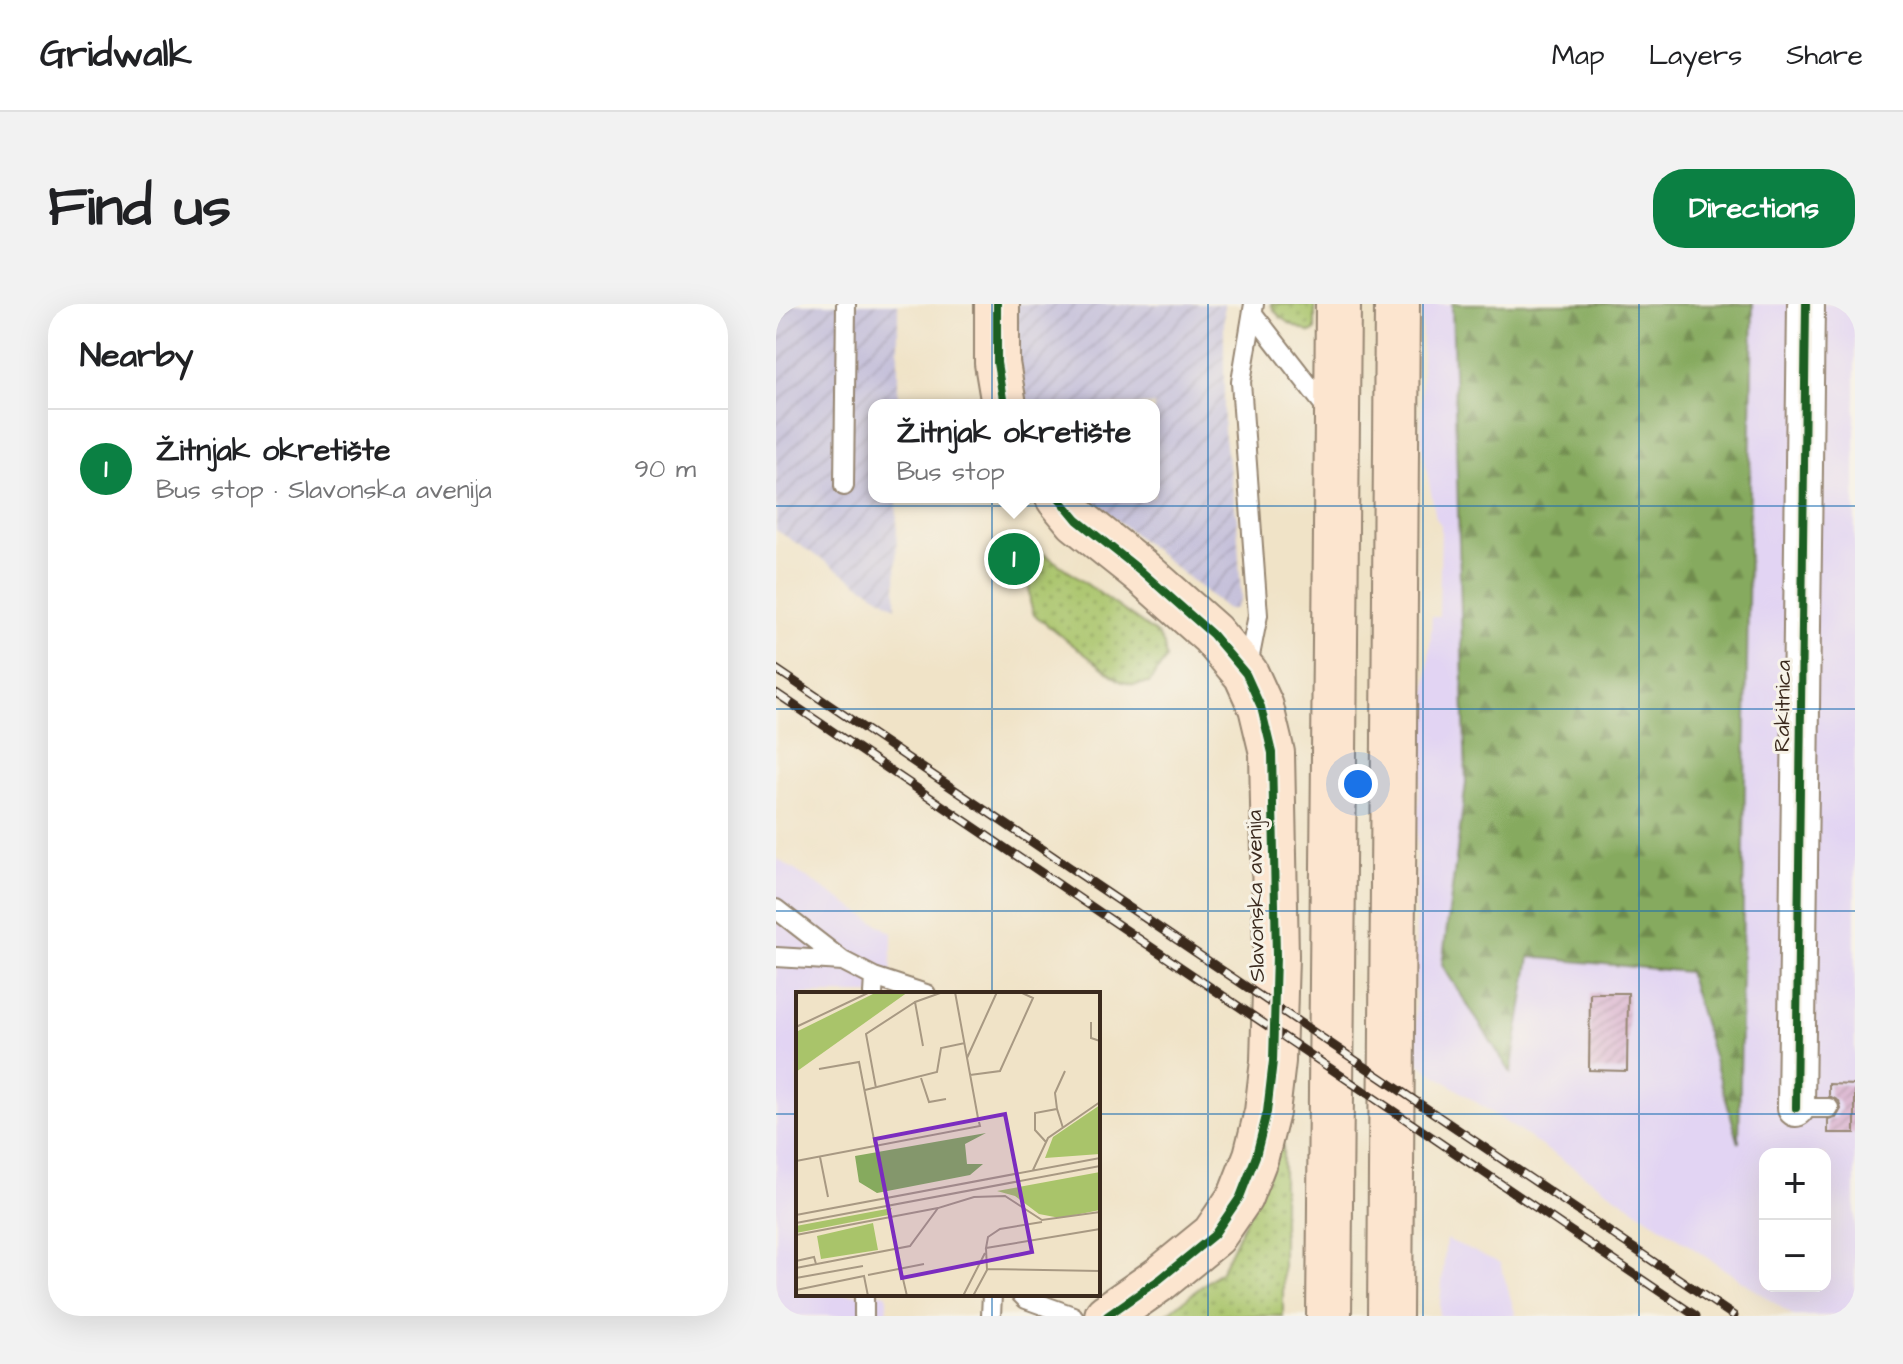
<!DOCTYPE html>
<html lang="en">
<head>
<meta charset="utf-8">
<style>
  :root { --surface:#fff; --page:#f2f2f2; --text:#202124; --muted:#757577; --line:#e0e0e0; --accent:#0b8043 }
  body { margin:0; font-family:"Architects Daughter",sans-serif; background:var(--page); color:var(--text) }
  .controls { position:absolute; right:24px; bottom:24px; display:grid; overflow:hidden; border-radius:16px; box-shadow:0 8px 32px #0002 }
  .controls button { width:72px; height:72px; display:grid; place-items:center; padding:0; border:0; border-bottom:2px solid var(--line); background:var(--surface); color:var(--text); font:40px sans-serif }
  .you { position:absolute; left:582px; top:480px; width:28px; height:28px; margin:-20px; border:6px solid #fff; border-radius:50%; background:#1a73e8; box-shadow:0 0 0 12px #1a73e833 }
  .badge { display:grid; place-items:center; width:52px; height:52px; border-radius:50%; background:var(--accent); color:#fff; font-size:26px; font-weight:700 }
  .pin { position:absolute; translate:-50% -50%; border:4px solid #fff; box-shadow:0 2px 8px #0006 }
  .popup { position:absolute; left:92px; top:95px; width:292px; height:104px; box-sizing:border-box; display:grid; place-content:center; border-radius:16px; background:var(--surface); filter:drop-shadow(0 2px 6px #0005); font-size:26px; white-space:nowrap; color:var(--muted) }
  .popup b { font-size:30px; color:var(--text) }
  .popup::after { content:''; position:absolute; left:50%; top:100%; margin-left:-16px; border:16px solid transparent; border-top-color:var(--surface) }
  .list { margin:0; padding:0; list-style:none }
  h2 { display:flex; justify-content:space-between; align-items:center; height:104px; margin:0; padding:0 32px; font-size:34px }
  h2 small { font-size:26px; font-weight:400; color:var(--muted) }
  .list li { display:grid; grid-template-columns:52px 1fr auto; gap:24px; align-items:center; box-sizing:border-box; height:120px; padding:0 32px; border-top:2px solid var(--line) }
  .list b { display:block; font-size:30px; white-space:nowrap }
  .list p { margin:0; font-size:26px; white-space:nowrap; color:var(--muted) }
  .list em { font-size:26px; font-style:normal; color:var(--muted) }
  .map { position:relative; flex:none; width:1079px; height:1012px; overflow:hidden; border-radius:32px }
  header { display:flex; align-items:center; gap:48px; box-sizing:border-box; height:112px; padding:0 40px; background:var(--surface); border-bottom:2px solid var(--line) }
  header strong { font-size:38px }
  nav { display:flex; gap:44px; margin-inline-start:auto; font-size:28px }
  .intro { display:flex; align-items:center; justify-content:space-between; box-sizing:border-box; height:192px; padding:0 48px }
  h1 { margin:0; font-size:56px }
  .button { padding:20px 36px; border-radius:32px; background:var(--accent); color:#fff; font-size:28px; font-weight:700 }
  main { display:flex; gap:48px; padding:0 48px }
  aside { flex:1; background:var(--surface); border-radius:32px; box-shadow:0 8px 32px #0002 }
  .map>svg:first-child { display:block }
</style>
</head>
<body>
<header>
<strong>Gridwalk</strong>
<nav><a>Map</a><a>Layers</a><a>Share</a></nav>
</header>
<div class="intro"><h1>Find us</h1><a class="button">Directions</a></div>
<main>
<aside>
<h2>Nearby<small></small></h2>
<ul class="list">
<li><span class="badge">1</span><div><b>Žitnjak okretište</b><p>Bus stop · Slavonska avenija</p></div><em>90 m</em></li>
</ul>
</aside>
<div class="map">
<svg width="1079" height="1012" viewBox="0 0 1079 1012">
  <defs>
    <pattern id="industrial-furrows" width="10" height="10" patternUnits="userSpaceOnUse" patternTransform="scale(2)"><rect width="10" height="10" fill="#c5c0da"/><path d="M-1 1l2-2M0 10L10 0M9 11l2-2" fill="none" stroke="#aaa5bb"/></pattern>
    <pattern id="grass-dots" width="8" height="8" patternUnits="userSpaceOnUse" patternTransform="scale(2)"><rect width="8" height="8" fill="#a9c46a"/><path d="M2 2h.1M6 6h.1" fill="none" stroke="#8b9f57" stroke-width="1.8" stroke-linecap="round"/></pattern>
    <pattern id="forest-firs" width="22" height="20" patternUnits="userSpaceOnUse" patternTransform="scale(2)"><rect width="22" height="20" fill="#86aa5e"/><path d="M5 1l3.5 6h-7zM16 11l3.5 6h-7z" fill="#6f8b4d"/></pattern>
    <pattern id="building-hatch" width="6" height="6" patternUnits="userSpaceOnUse" patternTransform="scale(2)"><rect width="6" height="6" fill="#d5a8cc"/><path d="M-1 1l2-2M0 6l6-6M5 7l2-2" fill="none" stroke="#ae89a5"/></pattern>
  </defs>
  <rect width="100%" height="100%" fill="#f7f3e8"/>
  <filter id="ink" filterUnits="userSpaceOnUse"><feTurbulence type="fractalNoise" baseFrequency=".0125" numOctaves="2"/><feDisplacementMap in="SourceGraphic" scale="16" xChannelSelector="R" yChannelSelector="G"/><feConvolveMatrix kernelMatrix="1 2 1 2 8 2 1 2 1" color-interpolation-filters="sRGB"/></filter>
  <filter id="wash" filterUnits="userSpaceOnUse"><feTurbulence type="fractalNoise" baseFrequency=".006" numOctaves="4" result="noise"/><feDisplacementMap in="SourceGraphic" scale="32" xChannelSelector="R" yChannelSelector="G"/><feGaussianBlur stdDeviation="1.8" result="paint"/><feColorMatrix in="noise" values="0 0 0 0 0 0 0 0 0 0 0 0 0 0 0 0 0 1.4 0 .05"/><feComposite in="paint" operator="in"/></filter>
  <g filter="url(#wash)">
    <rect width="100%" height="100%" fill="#f0e3c7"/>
    <path fill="#e2d4f3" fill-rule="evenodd" d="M 646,0 L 1079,0 L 1079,1012 L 1018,1012 L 639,757 L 641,519 L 656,313 L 663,313 L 665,221 L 660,214 L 646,143 ZM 989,850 L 1049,850 L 1049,982 L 989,982 Z
      M 0,554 L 116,629 L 115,690 L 22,690 L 22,990 L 111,990 L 111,1012 L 0,1012 Z
      M 670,935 L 724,959 L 740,1012 L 663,1012 Z"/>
    <path fill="url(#industrial-furrows)" d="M 0,0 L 122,0 L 122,101 L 98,101 L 98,193 L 121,193 L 120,303 L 0,226 Z
      M 240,0 L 448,0 L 448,127 L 461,216 L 465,293 L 459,305 L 451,305 L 312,193 L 378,193 L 378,101 L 253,101 L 246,84 L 240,54 Z"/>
    <path fill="url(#grass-dots)" stroke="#727744" stroke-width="2" d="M 495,0 L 539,0 L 539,26 L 535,29 C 519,22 502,17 495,0 Z
      M 253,239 L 382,331 L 388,341 L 390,355 L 373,379 L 358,381 L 344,377 L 258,311 L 254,298 L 250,240 Z
      M 507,839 L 507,1012 L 388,1012 L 445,967 Z"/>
    <path fill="url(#forest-firs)" stroke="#606a3e" stroke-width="2" d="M 676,0 L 977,0 L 963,839 L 912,668 L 754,653 L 735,769 L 666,661 L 690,479 Z"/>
    <g id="blocks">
      <path fill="url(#building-hatch)" d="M 814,689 L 852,689 L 851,767 L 813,766 Z
        M 1053,780 L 1079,781 L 1079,829 L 1052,829 L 1052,816 L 1060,814 L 1065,805 L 1063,797 L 1053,792 Z"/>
    </g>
  </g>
  <g filter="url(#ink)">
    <use href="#blocks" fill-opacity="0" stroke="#968672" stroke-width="2"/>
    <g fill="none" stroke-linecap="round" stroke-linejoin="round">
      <defs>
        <path id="lane" d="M 478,11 L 555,110
          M 68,182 L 70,0
          M 471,367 L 482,311 L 465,78 L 478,0
          M 0,605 L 67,657
          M 0,653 L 67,657 L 98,673
          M 97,690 L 98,673 L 150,690
          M 1020,804 L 1053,804
          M 245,990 L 250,995 L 297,1012
          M 88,1012 L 88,990
          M 215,1012 L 216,990"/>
        <path id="street" d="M 1020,804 L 1030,0"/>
        <path id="secondary" d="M 221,0 L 221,59 L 228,101
          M 282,193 L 301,216 L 365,267 L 436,330 L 470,370 L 485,403 L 496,449 L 500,652 L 497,757 L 491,808 L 480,852 L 464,893 L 438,931 L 384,975 L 331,1012
          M 553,1012 L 562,0
          M 614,1012 L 621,0"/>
      </defs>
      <use href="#lane" stroke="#968672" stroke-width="22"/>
      <use href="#street" stroke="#968672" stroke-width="40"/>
      <use href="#secondary" stroke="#968672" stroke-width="48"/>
      <use href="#lane" stroke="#fff" stroke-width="18"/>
      <use href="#street" stroke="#fff" stroke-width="36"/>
      <use href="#secondary" stroke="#fce5cf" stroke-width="44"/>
      <defs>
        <path id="rail" d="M 0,365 L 958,1012
          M 0,389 L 920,1012"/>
      </defs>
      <use href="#rail" stroke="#3b2a1e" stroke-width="9"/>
      <use href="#rail" stroke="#f7f3e8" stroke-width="6" stroke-dasharray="18" stroke-linecap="butt"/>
      <defs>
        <path id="cycleway" d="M 221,0 L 221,59 L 228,101
          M 282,193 L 301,216 L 365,267 L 436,330 L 470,370 L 485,403 L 496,449 L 500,652 L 497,757 L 491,808 L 480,852 L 464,893 L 438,931 L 384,975 L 331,1012
          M 1020,804 L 1030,0"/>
      </defs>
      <use href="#cycleway" stroke="#f7f3e8" stroke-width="13"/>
      <use href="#cycleway" stroke="#1b5e20" stroke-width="8"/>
    </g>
  </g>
  <path fill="none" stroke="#1f6fb2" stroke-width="2" stroke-opacity="0.55" d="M 216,0 L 216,690M 432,0 L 432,1012M 647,0 L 647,1012M 863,0 L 863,1012M 0,202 L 1079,202M 0,405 L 1079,405M 0,607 L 1079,607M 0,810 L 22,810M 322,810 L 1079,810M 216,990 L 216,1012"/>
  <g text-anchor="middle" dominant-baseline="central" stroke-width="6" stroke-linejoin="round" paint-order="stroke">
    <g font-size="22" fill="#3b2a1e" stroke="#f7f3e8">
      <text transform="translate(1007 402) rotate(-89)">Rakitnica</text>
      <text transform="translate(480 592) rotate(-91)">Slavonska avenija</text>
    </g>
  </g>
  <g transform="translate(20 688)">
    <rect width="304" height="304" fill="#f0e3c7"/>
    <path d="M 81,0 L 112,0 L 0,80 L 0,40 ZM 304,113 L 304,162 L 249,166 L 257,145 ZM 304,180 L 304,218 L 264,226 L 243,222 L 219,204 L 201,199 ZM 96,216 L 92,223 L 0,241 L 0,234 ZM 77,231 L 82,258 L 25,267 L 21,244 Z" fill="#a9c46a"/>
    <path d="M 190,141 L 169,152 L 171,172 L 187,172 L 174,183 L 81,201 L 63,190 L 59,164 Z" fill="#86aa5e"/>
    <path fill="none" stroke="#a89983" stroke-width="2" d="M 159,0 L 182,126M 295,30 L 295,46 L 304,49M 0,35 L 74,0M 127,54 L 119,10 L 147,0M 171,66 L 201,0M 23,77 L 63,70 L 79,153M 174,83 L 204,79 L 237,6 L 224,0M 125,86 L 133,110 L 150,107M 80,96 L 70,42 L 119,10M 69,98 L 141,80 L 145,56 L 169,51M 261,117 L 259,101 L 269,79M 250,150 L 239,138 L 239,121 L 261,117 L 267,136M 24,165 L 32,205M 0,169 L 184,134 L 183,130M 237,178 L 252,146 L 304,110M 0,223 L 304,166M 246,230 L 204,237 L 192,245 L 190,256 L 304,237M 0,231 L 304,174M 0,243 L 142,216M 100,257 L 111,304M 0,269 L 18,265 L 20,272M 0,276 L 114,254 L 142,216 L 178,205 L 209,204 L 246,228 L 304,220M 191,277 L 304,279M 72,283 L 128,272M 0,286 L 67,274M 0,298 L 68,284 L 72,304M 167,304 L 189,261M 177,304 L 191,278 L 190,256"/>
    <path fill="#7b2cbf" fill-opacity="0.15" stroke="#7b2cbf" stroke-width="4" d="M 209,122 L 236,260 L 106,286 L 79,147 Z"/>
    <rect width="304" height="304" fill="none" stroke="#3b2a1e" stroke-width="4"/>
  </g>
</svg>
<div class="controls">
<button>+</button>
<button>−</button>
</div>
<div class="you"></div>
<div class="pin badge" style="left:238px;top:255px">1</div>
<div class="popup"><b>Žitnjak okretište</b>Bus stop</div>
</div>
</main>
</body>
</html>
